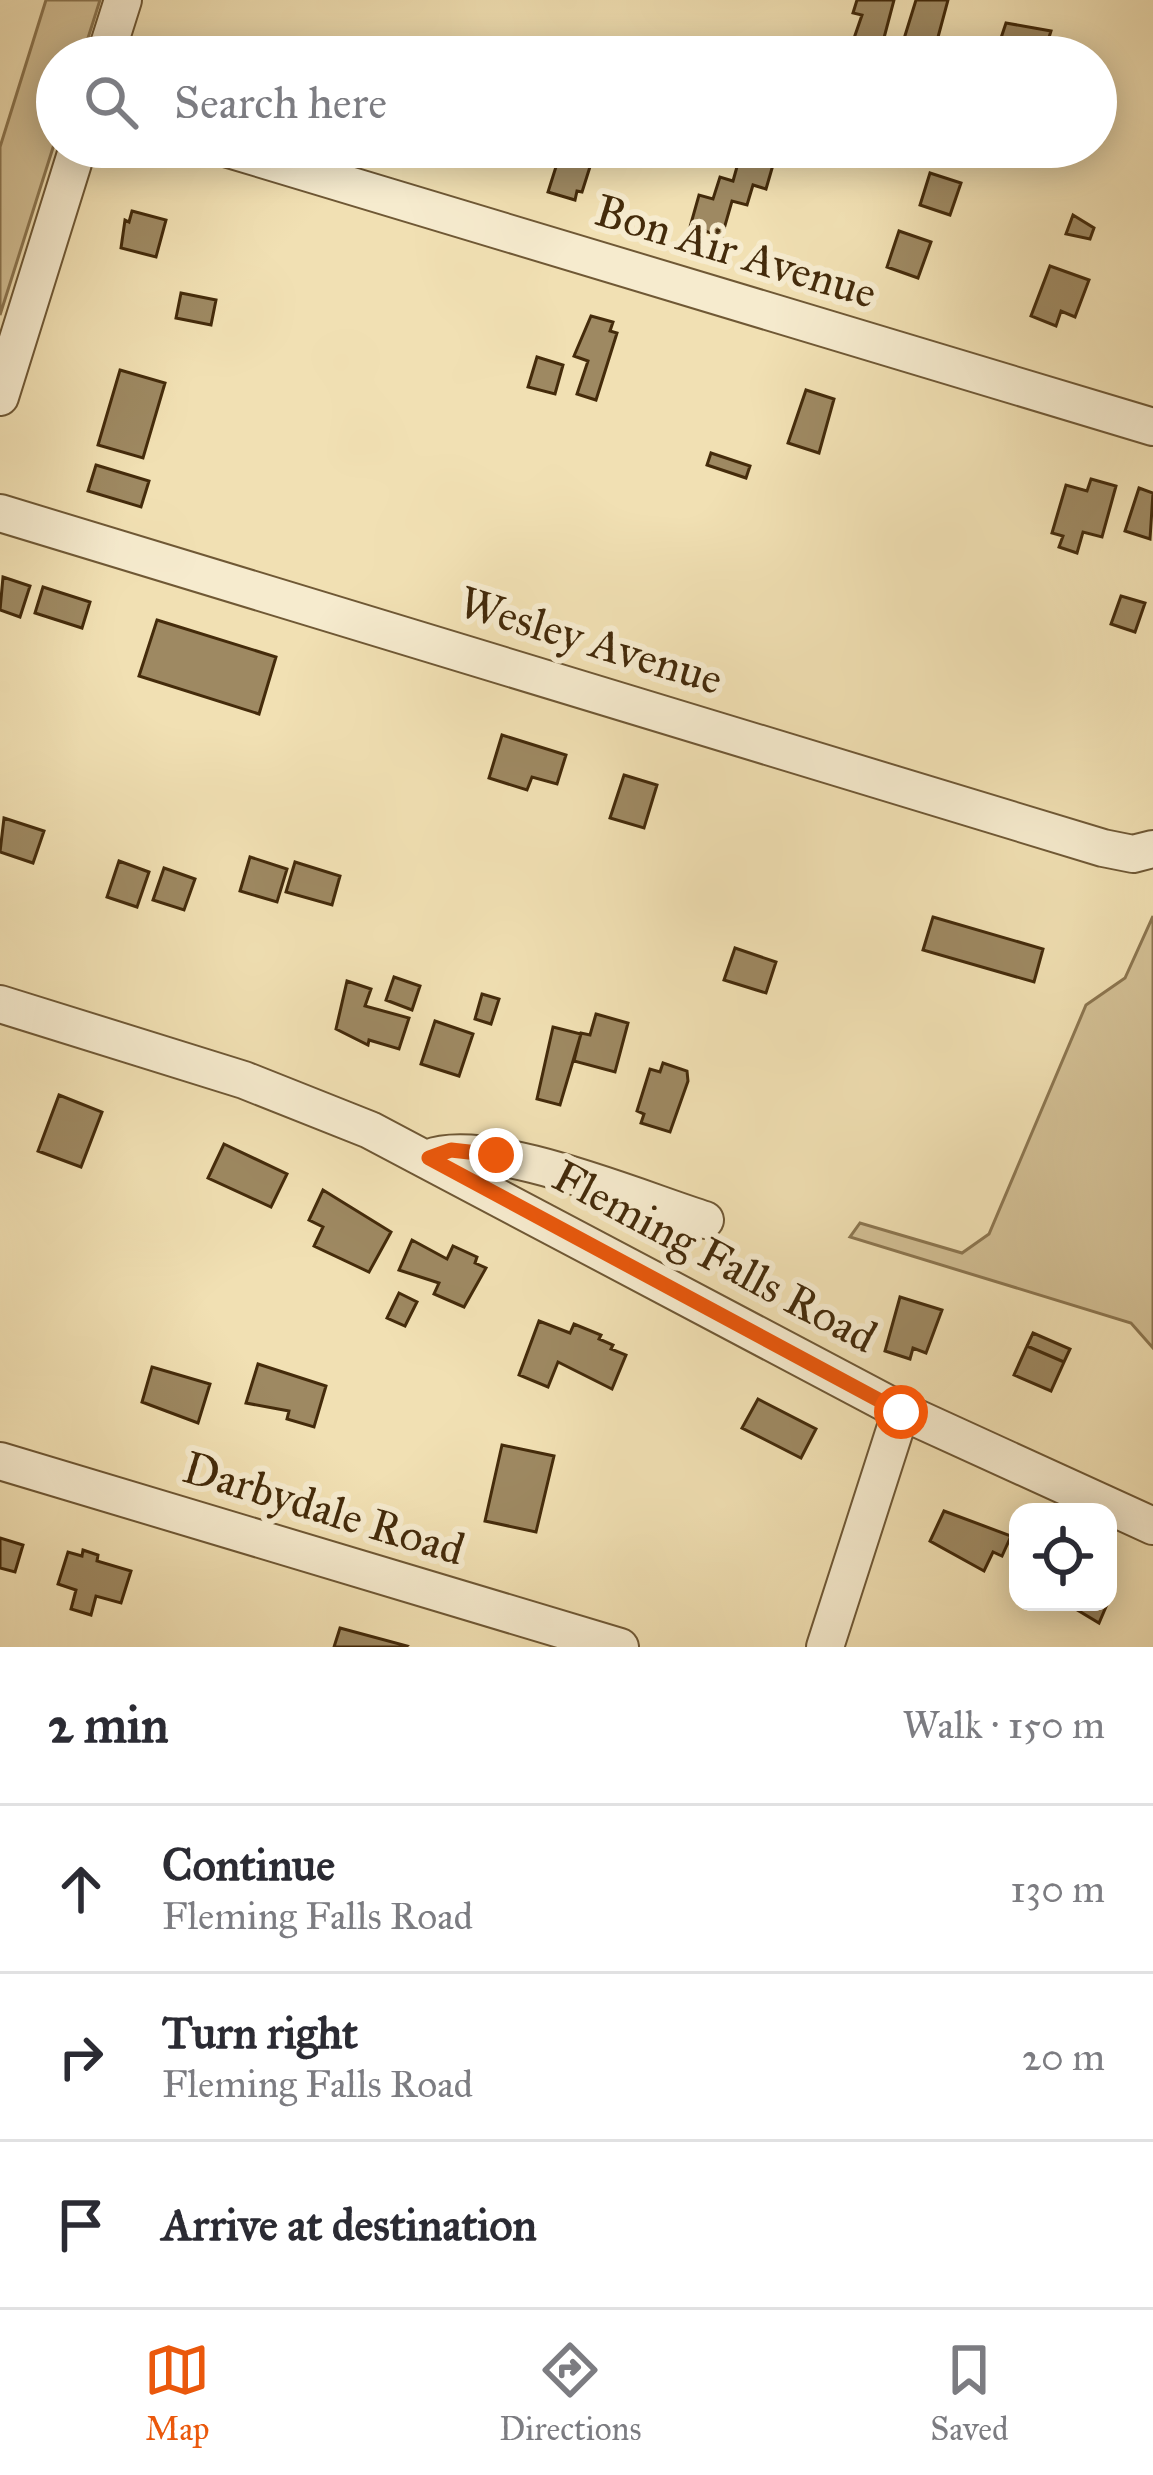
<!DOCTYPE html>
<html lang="en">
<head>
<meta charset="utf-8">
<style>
  :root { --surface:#fff; --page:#f7f7f7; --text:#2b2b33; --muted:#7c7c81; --line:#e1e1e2; --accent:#ea580c }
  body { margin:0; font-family:"IM FELL Great Primer",serif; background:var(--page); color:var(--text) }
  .controls { position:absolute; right:36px; bottom:36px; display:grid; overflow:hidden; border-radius:24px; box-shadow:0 6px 30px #0003 }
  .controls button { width:108px; height:108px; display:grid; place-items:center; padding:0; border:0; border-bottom:3px solid var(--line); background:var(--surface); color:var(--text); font:60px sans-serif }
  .stop { position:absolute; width:36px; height:36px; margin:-27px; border:9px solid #ea580c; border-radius:50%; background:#fff }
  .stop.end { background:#ea580c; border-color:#fff; box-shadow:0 3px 12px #0008 }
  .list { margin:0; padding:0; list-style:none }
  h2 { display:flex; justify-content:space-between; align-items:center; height:156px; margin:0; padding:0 48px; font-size:51px }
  h2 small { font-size:39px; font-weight:400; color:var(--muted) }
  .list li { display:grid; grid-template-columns:78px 1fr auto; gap:36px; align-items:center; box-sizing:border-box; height:168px; padding:0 48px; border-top:3px solid var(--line) }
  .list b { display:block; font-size:45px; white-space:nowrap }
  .list p { margin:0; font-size:39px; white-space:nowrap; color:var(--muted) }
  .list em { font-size:39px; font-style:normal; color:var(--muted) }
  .icon { flex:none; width:66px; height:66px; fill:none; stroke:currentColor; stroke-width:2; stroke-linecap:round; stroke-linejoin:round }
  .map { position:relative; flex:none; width:1153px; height:1647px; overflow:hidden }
  .search { position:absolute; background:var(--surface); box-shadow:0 6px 30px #0003; left:36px; right:36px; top:36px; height:132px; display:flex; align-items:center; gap:30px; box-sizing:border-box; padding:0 42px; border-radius:66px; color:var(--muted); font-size:45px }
  .sheet { height:660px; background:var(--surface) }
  nav { display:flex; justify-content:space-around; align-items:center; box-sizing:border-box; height:168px; border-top:3px solid var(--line); background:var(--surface); font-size:33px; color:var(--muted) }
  nav a { display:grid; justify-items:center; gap:6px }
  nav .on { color:var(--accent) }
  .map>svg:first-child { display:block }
</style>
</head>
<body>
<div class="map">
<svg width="1153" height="1647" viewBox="0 0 1153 1647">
  <rect width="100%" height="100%" fill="#f1e0b3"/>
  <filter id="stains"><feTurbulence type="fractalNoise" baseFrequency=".00167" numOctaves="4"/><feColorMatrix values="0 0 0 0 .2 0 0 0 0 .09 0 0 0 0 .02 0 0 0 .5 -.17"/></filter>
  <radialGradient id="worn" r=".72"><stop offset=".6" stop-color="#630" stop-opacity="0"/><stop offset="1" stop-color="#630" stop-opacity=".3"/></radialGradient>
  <path fill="#d4c196" stroke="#8c7650" stroke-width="3" d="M 46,0 L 100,0 L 82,57 L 57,57 L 57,135 L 0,315 L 0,147 Z
    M 1153,916 L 1153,1348 L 1131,1323 L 850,1237 L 860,1223 L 962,1253 L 989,1234 L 1086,1005 L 1125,978 Z"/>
  <path fill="#9e8962" stroke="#442b0b" stroke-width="3" d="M 857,0 L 894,0 L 880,53 L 852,44 L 862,15 L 853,13 Z
    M 916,0 L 948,0 L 934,52 L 903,42 Z
    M 1006,23 L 1051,31 L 1043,57 L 998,47 Z
    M 809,42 L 851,57 L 804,57 Z
    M 383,44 L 407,51 L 409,45 L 419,49 L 423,57 L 379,57 Z
    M 581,147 L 595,151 L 582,192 L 577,191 L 575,200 L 548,192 L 561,151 L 556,147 Z
    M 742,149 L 775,158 L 766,189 L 753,185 L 747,205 L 732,201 L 722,236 L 690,227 L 699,195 L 713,199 L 720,177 L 733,181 Z
    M 930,173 L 961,183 L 950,215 L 920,205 Z
    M 132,211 L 166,220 L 156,257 L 121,248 L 125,220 L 129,222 Z
    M 1073,215 L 1094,228 L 1090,239 L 1066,234 Z
    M 899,231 L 931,242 L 918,278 L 887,267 Z
    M 1050,266 L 1089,280 L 1075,317 L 1061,311 L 1056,326 L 1031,316 Z
    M 181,293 L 216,300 L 211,325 L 176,318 Z
    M 591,316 L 613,322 L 610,331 L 617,333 L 596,400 L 577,394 L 588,361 L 574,356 Z
    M 537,357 L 563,365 L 555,394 L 528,387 Z
    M 120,370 L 165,383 L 143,458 L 98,445 Z
    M 806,390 L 834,399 L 819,453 L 788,443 Z
    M 711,453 L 750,466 L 746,478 L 707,465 Z
    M 96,465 L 149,481 L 141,507 L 88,491 Z
    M 1091,479 L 1116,486 L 1102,537 L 1083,532 L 1077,553 L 1059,547 L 1063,536 L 1052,533 L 1066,485 L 1087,491 Z
    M 1139,488 L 1153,493 L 1150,539 L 1125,531 Z
    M 3,577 L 30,586 L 20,617 L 0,610 Z
    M 43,587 L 90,602 L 82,628 L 35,613 Z
    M 1121,596 L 1145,603 L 1135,632 L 1111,624 Z
    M 157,620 L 276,657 L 259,714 L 139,676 Z
    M 502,735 L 566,755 L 557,784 L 532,777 L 527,790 L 489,778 Z
    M 624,775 L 657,785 L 644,828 L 610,818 Z
    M 4,818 L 44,831 L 33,863 L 0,852 Z
    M 250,857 L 287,869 L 277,902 L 240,891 Z
    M 119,861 L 149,872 L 137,907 L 107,897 Z
    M 295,862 L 340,876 L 332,905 L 286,892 Z
    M 164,868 L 195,879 L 184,910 L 153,900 Z
    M 933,917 L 1043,949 L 1034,982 L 923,950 Z
    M 735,948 L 776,962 L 766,993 L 724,980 Z
    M 394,977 L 420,986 L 412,1010 L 386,1000 Z
    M 347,981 L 371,989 L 365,1006 L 409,1018 L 399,1049 L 369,1040 L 368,1045 L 336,1029 Z
    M 482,994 L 499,999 L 491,1024 L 475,1019 Z
    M 596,1014 L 628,1023 L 615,1072 L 574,1061 L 581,1033 L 590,1035 Z
    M 435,1021 L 473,1034 L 459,1076 L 421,1064 Z
    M 553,1027 L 581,1034 L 560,1105 L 537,1099 Z
    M 663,1063 L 687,1071 L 688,1081 L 670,1132 L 641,1123 L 644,1114 L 637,1111 L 650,1069 L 660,1072 Z
    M 59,1095 L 102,1112 L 81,1167 L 38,1151 Z
    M 224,1144 L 287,1174 L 271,1207 L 208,1178 Z
    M 323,1190 L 391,1232 L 369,1272 L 314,1246 L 323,1227 L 309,1220 Z
    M 412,1240 L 447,1259 L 453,1246 L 477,1257 L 475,1263 L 486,1268 L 464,1307 L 434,1294 L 439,1283 L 399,1270 Z
    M 399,1293 L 417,1302 L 405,1326 L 387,1318 Z
    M 900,1297 L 942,1310 L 926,1353 L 913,1348 L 910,1359 L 885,1351 Z
    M 539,1321 L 570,1333 L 574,1324 L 601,1335 L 599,1339 L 613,1345 L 611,1349 L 626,1355 L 612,1389 L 558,1362 L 548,1387 L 519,1375 Z
    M 1033,1333 L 1070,1349 L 1064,1362 L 1027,1346 Z
    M 1027,1346 L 1064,1362 L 1051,1391 L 1014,1375 Z
    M 258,1364 L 326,1386 L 314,1427 L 287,1419 L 289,1411 L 246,1403 Z
    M 152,1367 L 210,1384 L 198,1423 L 142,1402 Z
    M 758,1399 L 816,1429 L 801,1458 L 742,1428 Z
    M 502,1445 L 554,1456 L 536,1532 L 485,1521 Z
    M 944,1511 L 1011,1536 L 1002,1556 L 993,1552 L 984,1571 L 930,1541 Z
    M 0,1538 L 23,1545 L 15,1572 L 0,1568 Z
    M 83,1550 L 98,1555 L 97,1561 L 131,1571 L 121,1603 L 96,1596 L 91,1615 L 71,1609 L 76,1590 L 58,1584 L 68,1552 L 82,1556 Z
    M 1064,1602 L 1108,1602 L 1099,1623 Z
    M 340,1628 L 407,1646 L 406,1647 L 334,1647 Z"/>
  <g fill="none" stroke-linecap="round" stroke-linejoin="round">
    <defs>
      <path id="minor" d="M 105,57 L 123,0
        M 222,147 L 1153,427
        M 0,397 L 78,147
        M 0,513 L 1103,848 L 1133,854 L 1153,849
        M 0,1004 L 244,1080 L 370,1130 L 901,1411 L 1153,1526
        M 429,1158 C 487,1135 641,1200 705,1220
        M 0,1461 L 620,1647
        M 825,1647 L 901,1411"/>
    </defs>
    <use href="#minor" stroke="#6f5835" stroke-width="40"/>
    <use href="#minor" stroke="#f6ebce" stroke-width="36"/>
  </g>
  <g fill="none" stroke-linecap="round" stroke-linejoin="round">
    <path stroke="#ea580c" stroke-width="15" d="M 496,1155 L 451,1150 L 429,1158 L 901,1412"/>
  </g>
  <g text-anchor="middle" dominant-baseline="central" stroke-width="12" stroke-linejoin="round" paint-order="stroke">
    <g font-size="45" fill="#442b0b" stroke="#f6ebce">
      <text transform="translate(736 251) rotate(17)">Bon Air Avenue</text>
      <text transform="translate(591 640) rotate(17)">Wesley Avenue</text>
      <text transform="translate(715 1256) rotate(28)">Fleming Falls Road</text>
      <text transform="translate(324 1508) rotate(17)">Darbydale Road</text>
    </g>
  </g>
  <rect width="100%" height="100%" filter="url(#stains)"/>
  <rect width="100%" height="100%" fill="url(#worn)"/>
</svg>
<div class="controls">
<button><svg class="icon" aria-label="locate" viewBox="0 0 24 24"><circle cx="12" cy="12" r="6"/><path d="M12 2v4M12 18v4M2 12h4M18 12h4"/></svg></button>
</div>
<div class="stop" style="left:901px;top:1412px"></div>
<div class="stop end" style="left:496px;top:1155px"></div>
<div class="search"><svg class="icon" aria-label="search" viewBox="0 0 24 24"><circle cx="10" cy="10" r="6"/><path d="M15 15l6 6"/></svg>Search here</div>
</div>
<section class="sheet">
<h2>2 min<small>Walk · 150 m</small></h2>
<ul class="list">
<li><svg class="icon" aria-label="ahead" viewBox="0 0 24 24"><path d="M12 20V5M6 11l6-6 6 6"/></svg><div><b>Continue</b><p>Fleming Falls Road</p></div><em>130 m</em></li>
<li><svg class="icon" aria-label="right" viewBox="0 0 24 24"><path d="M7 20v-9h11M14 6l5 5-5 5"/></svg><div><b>Turn right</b><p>Fleming Falls Road</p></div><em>20 m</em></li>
<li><svg class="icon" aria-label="arrive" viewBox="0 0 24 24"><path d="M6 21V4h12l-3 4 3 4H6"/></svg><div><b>Arrive at destination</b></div></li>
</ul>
</section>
<nav>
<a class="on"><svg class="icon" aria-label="map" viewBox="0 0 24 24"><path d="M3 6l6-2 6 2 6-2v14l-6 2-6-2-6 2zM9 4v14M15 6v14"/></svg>Map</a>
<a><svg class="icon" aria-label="directions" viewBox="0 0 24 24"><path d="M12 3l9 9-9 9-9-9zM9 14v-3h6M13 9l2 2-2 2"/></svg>Directions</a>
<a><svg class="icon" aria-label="saved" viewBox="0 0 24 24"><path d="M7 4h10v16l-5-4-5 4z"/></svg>Saved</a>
</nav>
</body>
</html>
